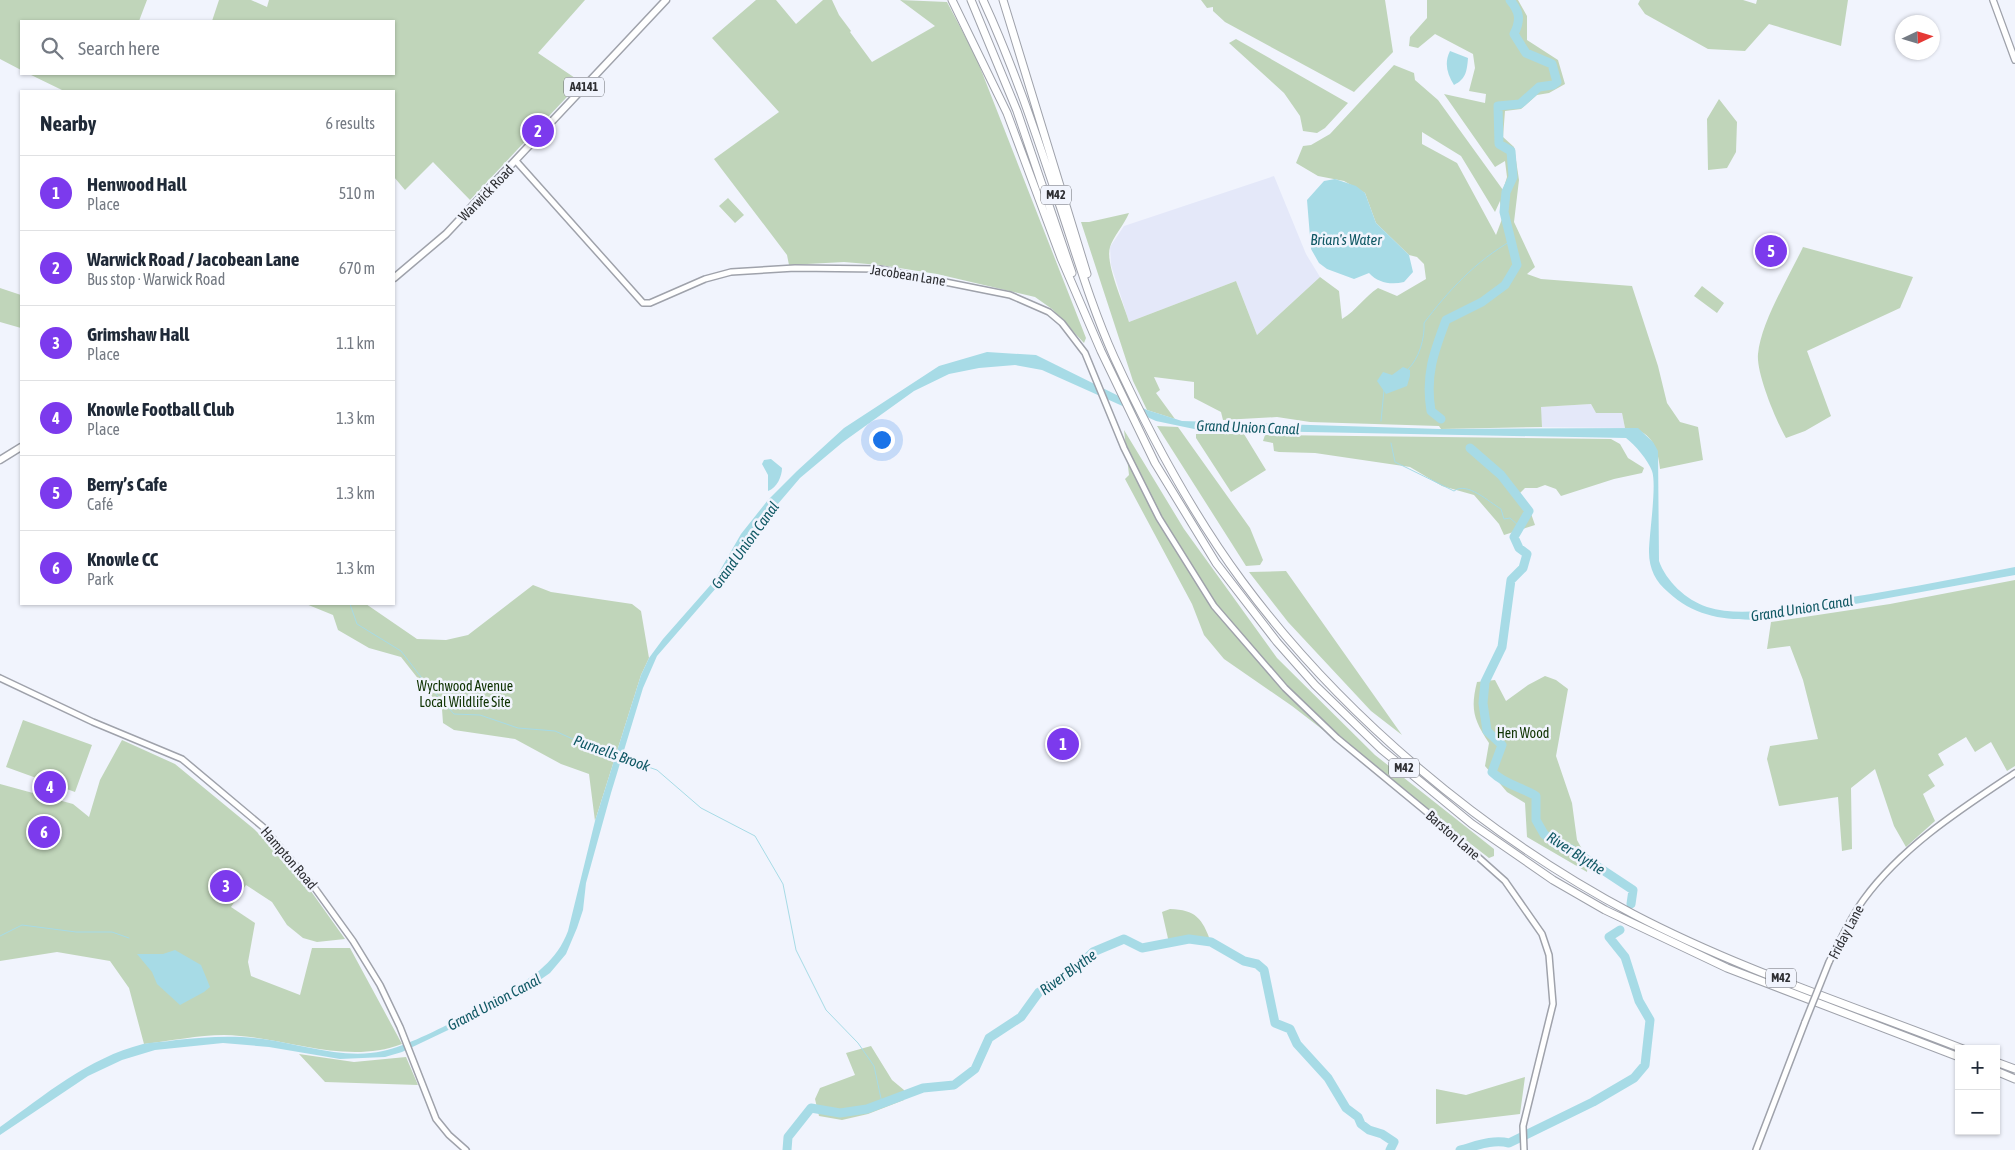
<!DOCTYPE html>
<html lang="en">
<head>
<meta charset="utf-8">
<style>
  :root { --surface:#fff; --page:#f6f6f7; --text:#1f2937; --muted:#747a83; --line:#e0e1e3; --accent:#7c3aed }
  body { margin:0; font-family:"Asap Condensed",sans-serif; background:var(--page); color:var(--text) }
  .controls { position:absolute; right:15px; bottom:15px; display:grid; overflow:hidden; border-radius:0px; box-shadow:0 1px 4px #0004 }
  .controls button { width:45px; height:45px; display:grid; place-items:center; padding:0; border:0; border-bottom:1px solid var(--line); background:var(--surface); color:var(--text); font:25px sans-serif }
  .compass { position:absolute; left:1895px; top:15px; width:45px; height:45px; border-radius:50%; background:var(--surface); box-shadow:0 1px 4px #0004; rotate:86deg }
  .you { position:absolute; left:881px; top:439px; width:18px; height:18px; margin:-12px; border:4px solid #fff; border-radius:50%; background:#1a73e8; box-shadow:0 0 0 8px #1a73e833 }
  .badge { display:grid; place-items:center; width:32px; height:32px; border-radius:50%; background:var(--accent); color:#fff; font-size:16px; font-weight:700 }
  .pin { position:absolute; translate:-50% -50%; border:2px solid #fff; box-shadow:0 1px 5px #0006 }
  .list { margin:0; padding:0; list-style:none }
  h2 { display:flex; justify-content:space-between; align-items:center; height:65px; margin:0; padding:0 20px; font-size:21px }
  h2 small { font-size:16px; font-weight:400; color:var(--muted) }
  .list li { display:grid; grid-template-columns:32px 1fr auto; gap:15px; align-items:center; box-sizing:border-box; height:75px; padding:0 20px; border-top:1px solid var(--line) }
  .list b { display:block; font-size:19px; white-space:nowrap }
  .list p { margin:0; font-size:16px; white-space:nowrap; color:var(--muted) }
  .list em { font-size:16px; font-style:normal; color:var(--muted) }
  .icon { flex:none; width:28px; height:28px; fill:none; stroke:currentColor; stroke-width:2; stroke-linecap:round; stroke-linejoin:round }
  .map { position:relative; flex:none; width:2015px; height:1150px; overflow:hidden }
  .search { position:absolute; background:var(--surface); box-shadow:0 1px 4px #0004; left:20px; top:20px; width:375px; height:55px; display:flex; align-items:center; gap:12px; box-sizing:border-box; padding:0 18px; border-radius:0px; color:var(--muted); font-size:19px }
  .panel { position:absolute; background:var(--surface); box-shadow:0 1px 4px #0004; left:20px; top:90px; width:375px; height:515px; border-radius:0px }
  .map>svg:first-child { display:block }
</style>
</head>
<body>
<div class="map">
<svg width="2015" height="1150" viewBox="0 0 2015 1150">
  <rect width="100%" height="100%" fill="#f1f4fd"/>
  <path fill="#e4e8f9" d="M 1274,176 L 1306,254 L 1320,277 L 1257,335 L 1236,281 L 1129,322 L 1111,265 L 1110,247 L 1124,226 Z
    M 1591,404 L 1596,413 L 1622,413 L 1625,428 L 1542,427 L 1540,407 Z"/>
  <path fill="#c0d5ba" fill-rule="evenodd" d="M 0,0 L 147,0 L 139,21 L 21,21 L 21,70 L 0,59 Z
    M 219,0 L 251,0 L 267,7 L 269,0 L 585,0 L 538,53 L 581,82 L 470,200 L 433,162 L 405,190 L 394,177 L 394,91 L 64,91 L 29,74 L 394,74 L 394,21 L 212,21 Z
    M 756,0 L 776,0 L 796,24 L 823,0 L 832,0 L 839,15 L 851,31 L 850,32 L 872,62 L 935,26 L 900,0 L 947,2 L 976,57 L 1086,338 L 1084,343 L 1052,309 L 1035,297 L 937,274 L 880,265 L 844,262 L 789,265 L 787,255 L 714,159 L 779,112 L 712,38 Z
    M 1201,0 L 1385,0 L 1393,52 L 1354,92 L 1225,22 L 1213,11 L 1213,7 L 1207,8 Z
    M 1427,0 L 1518,0 L 1527,16 L 1527,40 L 1558,60 L 1565,84 L 1549,93 L 1537,95 L 1521,109 L 1505,111 L 1503,137 L 1514,147 L 1519,180 L 1514,222 L 1535,267 L 1527,274 L 1541,279 L 1632,286 L 1658,366 L 1667,403 L 1680,422 L 1698,427 L 1703,460 L 1660,469 C 1658,446 1650,429 1625,428 L 1622,413 L 1596,413 L 1591,404 L 1541,407 L 1542,427 L 1441,429 L 1439,426 L 1310,422 L 1277,417 L 1223,420 L 1221,412 L 1194,398 L 1194,382 L 1154,377 L 1160,390 L 1156,393 L 1175,419 L 1147,410 L 1133,381 L 1081,222 L 1089,222 L 1129,213 C 1124,225 1113,237 1110,247 C 1105,264 1124,304 1129,322 L 1236,281 L 1257,335 L 1320,277 L 1339,291 L 1342,319 C 1357,310 1364,297 1378,288 L 1397,296 L 1426,279 L 1424,264 L 1417,257 L 1409,255 L 1376,223 L 1365,193 L 1344,181 L 1318,176 L 1296,163 L 1303,146 L 1311,145 L 1330,134 L 1394,65 L 1414,73 L 1415,80 L 1438,100 L 1503,190 L 1507,177 L 1505,161 L 1495,167 L 1444,94 L 1485,103 L 1486,94 L 1469,91 L 1475,68 L 1473,54 L 1435,34 L 1418,48 L 1409,46 L 1410,37 L 1427,18 ZM 1422,132 L 1461,156 L 1495,212 L 1500,201 L 1502,219 L 1496,235 L 1457,163 L 1422,144 Z
    M 1640,0 L 1743,0 L 1756,4 L 1757,0 L 1848,0 L 1841,46 L 1769,24 L 1745,51 L 1708,49 L 1645,14 L 1638,4 Z
    M 1236,39 L 1348,103 L 1325,128 L 1317,133 L 1303,131 L 1300,116 L 1284,93 L 1229,43 Z
    M 1719,99 L 1737,122 L 1736,152 L 1727,168 L 1708,170 L 1707,119 Z
    M 728,198 L 744,215 L 735,223 L 719,206 Z
    M 1803,247 L 1913,277 L 1900,308 L 1807,351 L 1831,416 L 1805,431 L 1786,438 C 1776,421 1756,373 1758,354 C 1761,322 1789,277 1803,247 Z
    M 1702,286 L 1724,303 L 1717,313 L 1694,296 Z
    M 0,288 L 21,295 L 21,328 L 0,322 Z
    M 1157,426 L 1178,427 L 1250,528 L 1263,560 L 1260,565 L 1246,566 Z
    M 1124,430 L 1184,529 L 1277,658 L 1375,755 L 1494,849 L 1494,856 L 1489,858 L 1292,706 L 1224,659 L 1204,635 L 1192,604 L 1125,479 L 1129,475 Z
    M 1196,434 L 1244,434 L 1266,470 L 1231,492 L 1196,438 Z
    M 1265,435 L 1611,439 L 1620,444 L 1628,458 L 1644,468 L 1642,473 L 1614,479 L 1561,496 L 1556,489 L 1545,485 L 1537,488 L 1525,488 L 1520,493 L 1527,502 L 1535,525 L 1504,535 L 1499,524 L 1474,495 L 1442,486 L 1410,467 L 1315,453 L 1279,452 L 1274,451 L 1273,443 L 1263,441 Z
    M 1286,571 L 1402,735 L 1371,711 L 1288,622 L 1249,572 Z
    M 2015,580 L 2015,766 L 2007,771 L 1991,742 L 1975,752 L 1966,737 L 1938,754 L 1944,765 L 1928,775 L 1935,786 L 1923,794 L 1935,821 L 1906,847 L 1894,826 L 1875,769 L 1851,788 L 1852,849 L 1842,851 L 1838,797 L 1779,806 L 1767,759 L 1770,746 L 1818,739 L 1803,680 L 1790,646 L 1767,649 L 1771,622 L 1890,604 Z
    M 533,585 L 551,592 L 632,604 L 641,611 L 649,658 L 641,675 L 595,821 L 589,774 L 561,764 L 515,739 L 454,730 L 443,723 L 442,709 L 401,657 L 369,648 L 338,630 L 333,615 L 306,604 L 366,604 L 417,639 L 446,640 L 468,635 Z
    M 1545,676 L 1556,680 L 1568,689 L 1556,756 L 1572,803 L 1577,840 L 1588,860 L 1587,872 L 1527,837 L 1525,803 L 1507,792 L 1485,766 L 1489,743 C 1474,720 1470,710 1477,682 L 1495,680 L 1506,701 L 1528,685 Z
    M 23,720 L 92,745 L 75,792 L 6,767 Z
    M 122,740 L 175,764 L 254,829 L 298,873 L 345,939 L 317,942 L 303,938 L 287,925 L 272,902 L 246,885 L 231,907 L 255,923 L 248,962 L 251,976 L 300,995 L 312,948 L 350,948 L 402,1044 C 344,1066 284,1036 224,1035 C 198,1035 171,1041 144,1044 L 129,988 L 110,961 L 57,952 L 0,961 L 0,784 L 73,804 L 89,817 L 100,780 Z
    M 1170,909 C 1196,910 1202,918 1211,942 L 1190,939 L 1169,943 L 1162,912 Z
    M 871,1046 L 892,1080 L 904,1090 L 904,1100 L 868,1114 L 842,1120 L 819,1116 L 815,1099 L 820,1088 L 855,1075 L 846,1053 Z
    M 299,1054 L 354,1062 L 406,1057 L 418,1085 L 325,1082 Z
    M 1525,1077 L 1520,1114 L 1436,1124 L 1436,1089 L 1466,1095 Z"/>
  <path fill="#a7dbe6" d="M 1450,51 L 1468,58 C 1467,71 1466,79 1454,85 C 1447,74 1444,63 1450,51 Z
    M 1335,179 L 1356,186 L 1365,193 L 1376,223 L 1409,255 L 1413,272 L 1404,282 C 1391,285 1378,283 1369,273 L 1354,279 L 1327,269 L 1319,263 L 1311,249 L 1307,200 L 1324,181 Z
    M 987,352 L 1036,355 L 1147,410 L 1182,421 L 1441,429 L 1638,428 L 1653,442 L 1658,451 L 1659,561 C 1666,581 1686,600 1707,607 C 1743,618 1785,607 1820,602 C 1886,592 1950,580 2015,567 L 2015,575 L 1772,619 C 1733,621 1698,620 1668,592 C 1656,582 1649,569 1649,552 C 1649,535 1657,485 1652,471 C 1648,460 1635,445 1626,438 L 1199,430 L 1156,421 L 1042,370 L 1015,365 L 979,368 L 949,374 L 914,391 L 843,442 L 800,478 L 748,539 L 723,580 L 657,656 L 643,688 L 611,793 L 586,883 L 583,910 L 577,928 L 566,954 L 550,973 L 517,996 L 486,1012 L 402,1052 L 385,1057 L 340,1059 L 269,1047 L 223,1043 L 155,1050 L 122,1060 L 88,1076 L 0,1135 L 0,1127 C 45,1095 88,1058 143,1044 C 153,1042 165,1042 176,1040 C 206,1037 233,1035 263,1039 C 301,1044 344,1060 383,1051 C 414,1044 463,1017 492,1000 C 524,983 555,966 568,931 L 595,821 L 641,675 L 649,658 L 663,639 L 714,581 L 741,534 L 768,500 L 797,471 L 844,428 L 939,366 Z
    M 1403,367 L 1410,370 L 1410,376 L 1407,386 L 1386,394 L 1377,381 L 1383,372 L 1392,375 Z
    M 771,459 L 782,468 C 782,476 777,488 768,491 L 768,475 L 762,464 L 764,460 Z
    M 175,950 L 201,965 L 210,987 L 204,992 L 180,1005 L 157,984 L 152,972 L 137,954 L 163,954 Z"/>
  <g fill="none" stroke-linecap="round" stroke-linejoin="round">
    <path stroke="#a7dbe6" stroke-width="1" d="M 1408,369 C 1419,359 1425,338 1424,323 C 1447,292 1477,260 1511,241
      M 1381,421 L 1384,390
      M 1391,443 L 1395,462 L 1454,491 C 1467,481 1489,502 1501,509 L 1504,519 L 1510,518 L 1519,526
      M 350,604 L 357,624 L 401,651 L 421,677 L 454,714 L 480,715 L 518,728 L 555,731 L 597,750 L 616,756
      M 622,758 L 657,770 L 701,808 L 755,836 L 783,884 L 796,950 L 826,1010 L 858,1043 L 874,1066 L 882,1103
      M 0,936 L 22,925 L 76,932 L 112,932 L 129,938"/>
    <path stroke="#a7dbe6" stroke-width="9" d="M 1441,419 L 1431,411 C 1425,375 1434,352 1446,320 L 1482,302 L 1505,285 L 1517,265 L 1504,212 L 1506,192 L 1513,177 L 1511,151 L 1499,144 L 1498,106 L 1520,104 L 1539,87 L 1553,85 L 1557,82 L 1552,64 L 1526,53 L 1514,34 C 1521,20 1520,12 1510,0
      M 1470,448 L 1501,475 L 1529,511 L 1514,537 L 1519,548 L 1527,554 L 1523,568 L 1511,580 L 1502,647 L 1485,682 L 1483,703 L 1487,731 L 1502,745 L 1492,772 C 1504,784 1521,787 1536,796 L 1536,820 L 1544,834 L 1556,844 L 1571,849 L 1633,890 L 1631,904
      M 787,1150 L 788,1137 L 811,1108 L 840,1113 L 867,1109 L 923,1088 L 954,1085 L 975,1069 L 989,1038 L 1021,1017 L 1039,992 L 1072,972 L 1093,952 L 1124,939 L 1142,948 L 1189,939 L 1211,942 L 1244,961 L 1257,964 L 1264,970 L 1275,1023 L 1290,1029 L 1297,1044 L 1328,1078 L 1346,1108 L 1358,1117 L 1361,1124 L 1369,1130 L 1382,1134 L 1394,1142 L 1390,1150
      M 1460,1150 C 1476,1146 1492,1139 1509,1143 L 1593,1102 L 1634,1078 L 1645,1065 L 1650,1020 L 1639,1001 L 1625,957 L 1609,937 L 1620,930"/>
    <defs>
      <path id="tertiary" d="M 516,161 L 643,303 L 650,303 L 705,279 L 731,272 L 795,268 L 880,269 L 1010,295 L 1049,312 L 1062,323 L 1085,353 L 1124,448 L 1159,518 L 1214,606 L 1285,688 L 1337,738 L 1440,823 L 1505,881 L 1542,934 L 1549,955 L 1553,1004 L 1523,1126 L 1524,1150
        M 0,678 L 93,722 L 182,759 L 263,827 L 314,887 L 353,941 L 380,985 L 400,1027 L 436,1119 L 449,1135 L 466,1150
        M 1829,962 C 1840,941 1850,918 1864,899 C 1903,846 1961,809 2015,773
        M 1756,1150 L 1805,1022"/>
      <path id="secondary" d="M 1993,0 L 2015,60"/>
      <path id="primary" d="M 394,278 L 446,234 L 666,0
        M 0,460 L 21,447"/>
      <path id="motorway" d="M 952,0 L 1007,113 L 1061,258 L 1101,351 L 1155,463 L 1216,563 L 1277,642 L 1315,685 L 1381,749 L 1472,824 L 1553,880 L 1605,910 L 1727,968 L 1959,1057
        M 971,0 L 1017,111 L 1072,273
        M 983,0 C 1014,67 1037,137 1060,206 C 1077,257 1092,308 1114,357 C 1150,435 1191,512 1242,581 C 1341,715 1485,836 1633,914 C 1738,969 1853,1006 1963,1049
        M 1003,0 L 1087,274
        M 1996,1062 L 2015,1069
        M 1996,1071 L 2015,1079"/>
    </defs>
    <use href="#tertiary" stroke="#9fa2ab" stroke-width="8"/>
    <use href="#secondary" stroke="#9fa2ab" stroke-width="8"/>
    <use href="#primary" stroke="#9fa2ab" stroke-width="9"/>
    <use href="#motorway" stroke="#9fa2ab" stroke-width="9"/>
    <use href="#tertiary" stroke="#fff" stroke-width="5"/>
    <use href="#secondary" stroke="#fff" stroke-width="5.5"/>
    <use href="#primary" stroke="#fff" stroke-width="6"/>
    <use href="#motorway" stroke="#fff" stroke-width="7"/>
    <defs>
      <path id="tertiary-bridge" d="M 1805,1022 L 1829,962"/>
    </defs>
    <use href="#tertiary-bridge" stroke="#9fa2ab" stroke-width="8" stroke-linecap="butt"/>
    <use href="#tertiary-bridge" stroke="#fff" stroke-width="5"/>
  </g>
  <g text-anchor="middle" dominant-baseline="central" stroke-width="5" stroke-linejoin="round" paint-order="stroke">
    <g fill="#f1f4fd" stroke="#686a70" stroke-width="1">
      <rect x="564" y="77.5" width="40" height="19" rx="4"/>
      <rect x="1041" y="185.5" width="30" height="19" rx="4"/>
      <rect x="1389" y="758.5" width="30" height="19" rx="4"/>
      <rect x="1766" y="968.5" width="30" height="19" rx="4"/>
    </g>
    <g font-size="12" font-weight="bold" fill="#2e2f33">
      <text x="584" y="87">A4141</text>
      <text x="1056" y="195">M42</text>
      <text x="1404" y="768">M42</text>
      <text x="1781" y="978">M42</text>
    </g>
    <g font-size="14" fill="#2e2f33" stroke="#f1f4fd">
      <text transform="translate(486 193) rotate(-46)">Warwick Road</text>
      <text transform="translate(908 275) rotate(9)">Jacobean Lane</text>
      <text transform="translate(1453 835) rotate(41)">Barston Lane</text>
      <text transform="translate(289 858) rotate(49)">Hampton Road</text>
      <text transform="translate(1846 932) rotate(-62)">Friday Lane</text>
    </g>
    <g font-size="14" fill="#0f3302" stroke="#f1f4fd">
      <text x="465" y="686">Wychwood Avenue<tspan x="465" dy="16">Local Wildlife Site</tspan></text>
      <text x="1523" y="733">Hen Wood</text>
    </g>
    <g font-size="15" font-style="italic" fill="#115965" stroke="#f1f4fd">
      <text x="1346" y="239">Brian's Water</text>
      <text transform="translate(1248 427) rotate(2)">Grand Union Canal</text>
      <text transform="translate(745 545) rotate(-54)">Grand Union Canal</text>
      <text transform="translate(1802 608) rotate(-9)">Grand Union Canal</text>
      <text transform="translate(612 753) rotate(20)">Purnells Brook</text>
      <text transform="translate(1576 853) rotate(33)">River Blythe</text>
      <text transform="translate(1068 972) rotate(-36)">River Blythe</text>
      <text transform="translate(494 1002) rotate(-28)">Grand Union Canal</text>
    </g>
  </g>
</svg>
<div class="controls">
<button>+</button>
<button>−</button>
</div>
<svg class="compass" viewBox="-18 -18 36 36"><path d="M0-13l5 13h-10z" fill="#e53935"/><path d="M0 13l5-13h-10z" fill="#747a83"/></svg>
<div class="you"></div>
<div class="pin badge" style="left:1063px;top:744px">1</div>
<div class="pin badge" style="left:538px;top:131px">2</div>
<div class="pin badge" style="left:226px;top:886px">3</div>
<div class="pin badge" style="left:50px;top:787px">4</div>
<div class="pin badge" style="left:1771px;top:251px">5</div>
<div class="pin badge" style="left:44px;top:832px">6</div>
<div class="search"><svg class="icon" aria-label="search" viewBox="0 0 24 24"><circle cx="10" cy="10" r="6"/><path d="M15 15l6 6"/></svg>Search here</div>
<section class="panel">
<h2>Nearby<small>6 results</small></h2>
<ul class="list">
<li><span class="badge">1</span><div><b>Henwood Hall</b><p>Place</p></div><em>510 m</em></li>
<li><span class="badge">2</span><div><b>Warwick Road / Jacobean Lane</b><p>Bus stop · Warwick Road</p></div><em>670 m</em></li>
<li><span class="badge">3</span><div><b>Grimshaw Hall</b><p>Place</p></div><em>1.1 km</em></li>
<li><span class="badge">4</span><div><b>Knowle Football Club</b><p>Place</p></div><em>1.3 km</em></li>
<li><span class="badge">5</span><div><b>Berry’s Cafe</b><p>Café</p></div><em>1.3 km</em></li>
<li><span class="badge">6</span><div><b>Knowle CC</b><p>Park</p></div><em>1.3 km</em></li>
</ul>
</section>
</div>
</body>
</html>
